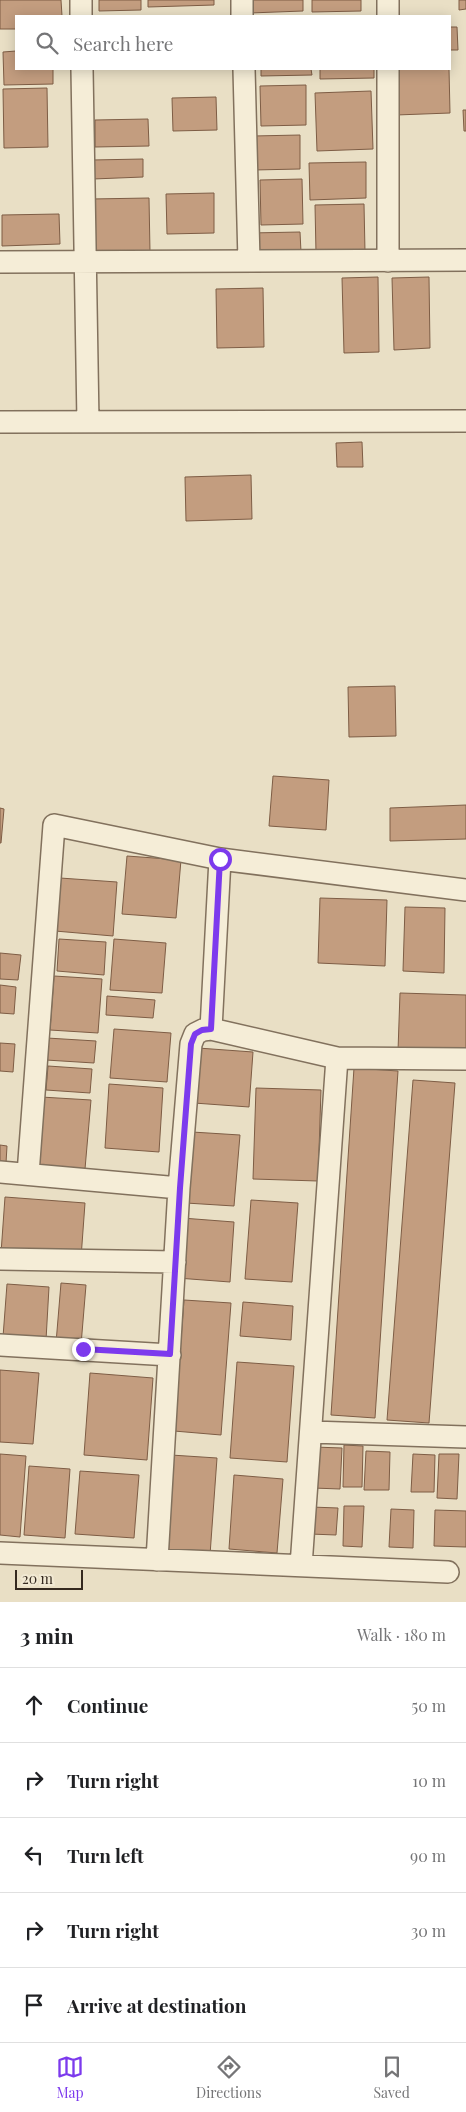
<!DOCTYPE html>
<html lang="en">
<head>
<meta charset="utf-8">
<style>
  :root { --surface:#fff; --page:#f6f6f6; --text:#202124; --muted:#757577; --line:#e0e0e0; --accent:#7c3aed }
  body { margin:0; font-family:"Playfair Display",serif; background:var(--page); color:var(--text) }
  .scale { position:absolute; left:15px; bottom:12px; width:68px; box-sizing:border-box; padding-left:5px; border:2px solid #34291f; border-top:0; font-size:14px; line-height:18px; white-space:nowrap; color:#34291f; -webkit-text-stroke:4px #f1e9d3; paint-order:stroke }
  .stop { position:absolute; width:15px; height:15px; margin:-11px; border:4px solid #7c3aed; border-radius:50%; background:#fff }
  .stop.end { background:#7c3aed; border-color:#fff; box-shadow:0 1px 5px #0008 }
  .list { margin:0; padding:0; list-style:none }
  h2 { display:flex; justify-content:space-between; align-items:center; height:65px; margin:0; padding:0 20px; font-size:21px }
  h2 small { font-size:16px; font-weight:400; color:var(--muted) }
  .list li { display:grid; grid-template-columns:32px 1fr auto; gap:15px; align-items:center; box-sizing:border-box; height:75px; padding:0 20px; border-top:1px solid var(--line) }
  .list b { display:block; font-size:19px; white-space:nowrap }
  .list em { font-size:16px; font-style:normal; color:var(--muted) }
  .icon { flex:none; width:28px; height:28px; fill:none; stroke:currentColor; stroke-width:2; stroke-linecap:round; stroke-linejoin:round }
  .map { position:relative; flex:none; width:466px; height:1602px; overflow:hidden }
  .search { position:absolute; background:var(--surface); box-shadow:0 2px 12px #0003; left:15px; right:15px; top:15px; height:55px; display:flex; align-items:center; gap:12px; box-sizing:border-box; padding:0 18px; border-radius:0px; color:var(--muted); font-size:19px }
  .sheet { height:440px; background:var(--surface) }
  nav { display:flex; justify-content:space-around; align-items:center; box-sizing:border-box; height:70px; border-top:1px solid var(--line); background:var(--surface); font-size:14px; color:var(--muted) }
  nav a { display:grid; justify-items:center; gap:2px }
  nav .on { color:var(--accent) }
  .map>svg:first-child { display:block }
</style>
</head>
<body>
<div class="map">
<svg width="466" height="1602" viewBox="0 0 466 1602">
  <rect width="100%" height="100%" fill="#e9dfc5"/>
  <path fill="#c39d7f" stroke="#7e5d45" d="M 0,0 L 61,0 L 62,16 L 16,16 L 16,29 L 0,29 Z
    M 99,0 L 141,0 L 141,10 L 99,11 Z
    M 148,0 L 214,0 L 214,5 L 148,7 Z
    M 250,0 L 303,0 L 303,11 L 250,13 Z
    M 312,0 L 361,0 L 361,11 L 312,12 Z
    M 459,0 L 466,0 L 466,9 L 459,10 Z
    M 450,27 L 457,27 L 458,50 L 450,50 Z
    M 16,51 L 16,69 L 53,69 L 53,84 L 4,85 L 3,52 Z
    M 261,69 L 311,69 L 312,75 L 261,76 Z
    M 320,69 L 374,69 L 374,78 L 320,79 Z
    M 395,69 L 449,69 L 450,113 L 396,115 Z
    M 306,85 L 306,125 L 261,126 L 260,86 Z
    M 47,88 L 48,147 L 4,148 L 3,89 Z
    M 371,91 L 373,149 L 317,151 L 315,93 Z
    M 216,97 L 217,130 L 173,131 L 172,98 Z
    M 463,110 L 466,110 L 466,131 L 464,131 Z
    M 148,119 L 149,146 L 95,147 L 95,120 Z
    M 300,135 L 300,169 L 254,170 L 253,136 Z
    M 143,159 L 143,177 L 93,179 L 92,160 Z
    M 366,162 L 366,198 L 310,200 L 309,163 Z
    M 302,179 L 303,224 L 261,225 L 260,180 Z
    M 214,193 L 214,233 L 167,234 L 166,194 Z
    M 149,198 L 150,252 L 92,253 L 91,199 Z
    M 364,204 L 365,252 L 316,253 L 315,205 Z
    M 59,214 L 60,244 L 2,246 L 2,215 Z
    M 300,232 L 301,252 L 250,254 L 250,233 Z
    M 378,277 L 379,352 L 344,353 L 342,278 Z
    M 429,277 L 430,348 L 394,350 L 392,278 Z
    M 263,288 L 264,347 L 217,348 L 216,289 Z
    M 362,442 L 363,467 L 337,467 L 336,443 Z
    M 251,475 L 252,519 L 186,521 L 185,477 Z
    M 395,686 L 396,736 L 349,737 L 348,687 Z
    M 273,776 L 329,780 L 326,830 L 269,826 Z
    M 466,805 L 466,839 L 390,841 L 390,808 Z
    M 0,808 L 4,809 L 1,843 L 0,843 Z
    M 127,856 L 181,860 L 176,918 L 122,914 Z
    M 60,878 L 117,882 L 113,936 L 55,931 Z
    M 320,898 L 387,900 L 385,966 L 318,963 Z
    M 405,907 L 445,908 L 444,973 L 403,971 Z
    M 59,939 L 106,942 L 104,975 L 57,971 Z
    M 114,939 L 166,943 L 162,993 L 110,990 Z
    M 0,953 L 21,955 L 18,980 L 0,979 Z
    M 54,976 L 102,979 L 98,1033 L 50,1030 Z
    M 0,985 L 16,987 L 14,1014 L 0,1013 Z
    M 400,993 L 466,995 L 466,1053 L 398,1051 Z
    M 107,996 L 155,1000 L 153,1018 L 106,1015 Z
    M 114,1029 L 171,1033 L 167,1082 L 110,1078 Z
    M 47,1038 L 96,1041 L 94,1063 L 46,1060 Z
    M 0,1043 L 15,1044 L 13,1072 L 0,1071 Z
    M 198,1048 L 253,1052 L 249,1107 L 194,1103 Z
    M 48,1066 L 92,1069 L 90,1093 L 46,1090 Z
    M 354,1068 L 398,1071 L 375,1418 L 331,1415 Z
    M 413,1080 L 455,1083 L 429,1423 L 387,1420 Z
    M 109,1084 L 163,1088 L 159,1152 L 105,1148 Z
    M 256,1088 L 321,1090 L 318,1181 L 253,1179 Z
    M 41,1097 L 91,1100 L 85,1169 L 36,1165 Z
    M 192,1132 L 240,1135 L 234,1206 L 186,1203 Z
    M 0,1145 L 7,1146 L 6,1163 L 0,1162 Z
    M 5,1197 L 85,1203 L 81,1258 L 1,1253 Z
    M 251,1200 L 298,1203 L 292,1282 L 245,1279 Z
    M 182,1218 L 234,1222 L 230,1282 L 177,1278 Z
    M 61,1283 L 86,1285 L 81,1345 L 56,1343 Z
    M 7,1284 L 49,1287 L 46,1340 L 3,1337 Z
    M 184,1300 L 231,1303 L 221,1435 L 174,1431 Z
    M 243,1302 L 293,1306 L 291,1340 L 240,1336 Z
    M 237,1362 L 294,1366 L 287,1462 L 230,1458 Z
    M 0,1370 L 39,1373 L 33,1444 L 0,1442 Z
    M 90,1373 L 153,1378 L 147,1460 L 84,1455 Z
    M 344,1445 L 363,1446 L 362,1487 L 343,1487 Z
    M 314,1447 L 342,1448 L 340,1489 L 313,1488 Z
    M 366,1451 L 390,1452 L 389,1490 L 364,1490 Z
    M 0,1454 L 26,1456 L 20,1537 L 0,1535 Z
    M 413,1454 L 435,1455 L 434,1492 L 411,1492 Z
    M 439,1454 L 459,1454 L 457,1499 L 437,1498 Z
    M 171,1455 L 217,1458 L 210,1555 L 163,1551 Z
    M 29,1466 L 70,1469 L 65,1538 L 24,1535 Z
    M 80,1471 L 139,1475 L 134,1538 L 75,1534 Z
    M 234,1475 L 283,1479 L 277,1553 L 229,1549 Z
    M 344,1506 L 364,1506 L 362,1547 L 343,1546 Z
    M 311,1507 L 338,1508 L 336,1535 L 310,1534 Z
    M 391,1509 L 414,1510 L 413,1548 L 389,1547 Z
    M 435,1510 L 466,1511 L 466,1547 L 434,1546 Z"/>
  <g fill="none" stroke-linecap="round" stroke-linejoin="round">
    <defs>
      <path id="minor" d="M 81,0 L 81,16
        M 242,0 L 242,16
        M 388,0 L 388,16
        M 82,69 L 88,422
        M 244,69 L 249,261
        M 388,69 L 388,261
        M 0,262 L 466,260
        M 0,422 L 466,421
        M 220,859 L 466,890
        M 0,1172 L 179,1188
        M 28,1174 L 54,825 L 220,859 L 211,1029
        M 0,1259 L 175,1262
        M 0,1345 L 170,1355
        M 311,1432 L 466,1437
        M 0,1553 L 448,1572
        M 157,1560 L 179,1188 L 191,1044 L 195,1034 L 203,1030 L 211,1029 L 337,1058 L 466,1059
        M 301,1566 L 337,1058"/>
    </defs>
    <use href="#minor" stroke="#82715d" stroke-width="24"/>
    <use href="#minor" stroke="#f5edd7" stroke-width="21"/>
  </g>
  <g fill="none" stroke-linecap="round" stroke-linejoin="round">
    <path stroke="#7c3aed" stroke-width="6" d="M 83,1349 L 170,1354 L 180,1188 L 191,1044 L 195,1034 L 202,1030 L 211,1029 L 220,859"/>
  </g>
</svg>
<div class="scale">20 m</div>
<div class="stop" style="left:220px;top:859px"></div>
<div class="stop end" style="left:83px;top:1349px"></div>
<div class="search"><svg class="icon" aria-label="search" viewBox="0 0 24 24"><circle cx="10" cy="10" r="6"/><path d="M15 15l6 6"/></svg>Search here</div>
</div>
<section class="sheet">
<h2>3 min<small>Walk · 180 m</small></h2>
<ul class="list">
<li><svg class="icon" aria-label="ahead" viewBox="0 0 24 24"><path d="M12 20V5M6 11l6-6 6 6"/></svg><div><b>Continue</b></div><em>50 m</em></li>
<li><svg class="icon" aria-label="right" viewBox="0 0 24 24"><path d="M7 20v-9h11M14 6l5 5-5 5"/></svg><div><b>Turn right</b></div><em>10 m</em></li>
<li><svg class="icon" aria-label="left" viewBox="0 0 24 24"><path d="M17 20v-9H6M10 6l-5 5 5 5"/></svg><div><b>Turn left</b></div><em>90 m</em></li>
<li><svg class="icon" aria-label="right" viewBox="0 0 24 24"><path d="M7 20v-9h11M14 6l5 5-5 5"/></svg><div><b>Turn right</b></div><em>30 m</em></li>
<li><svg class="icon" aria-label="arrive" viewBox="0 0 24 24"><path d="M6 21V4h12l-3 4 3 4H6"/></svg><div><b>Arrive at destination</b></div></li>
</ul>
</section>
<nav>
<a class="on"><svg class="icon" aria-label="map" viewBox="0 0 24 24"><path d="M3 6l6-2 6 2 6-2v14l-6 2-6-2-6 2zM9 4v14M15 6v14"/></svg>Map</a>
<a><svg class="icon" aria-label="directions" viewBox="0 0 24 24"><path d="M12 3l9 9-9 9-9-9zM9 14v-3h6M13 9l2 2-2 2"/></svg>Directions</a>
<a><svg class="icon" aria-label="saved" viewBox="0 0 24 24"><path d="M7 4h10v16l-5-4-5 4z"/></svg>Saved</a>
</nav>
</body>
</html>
